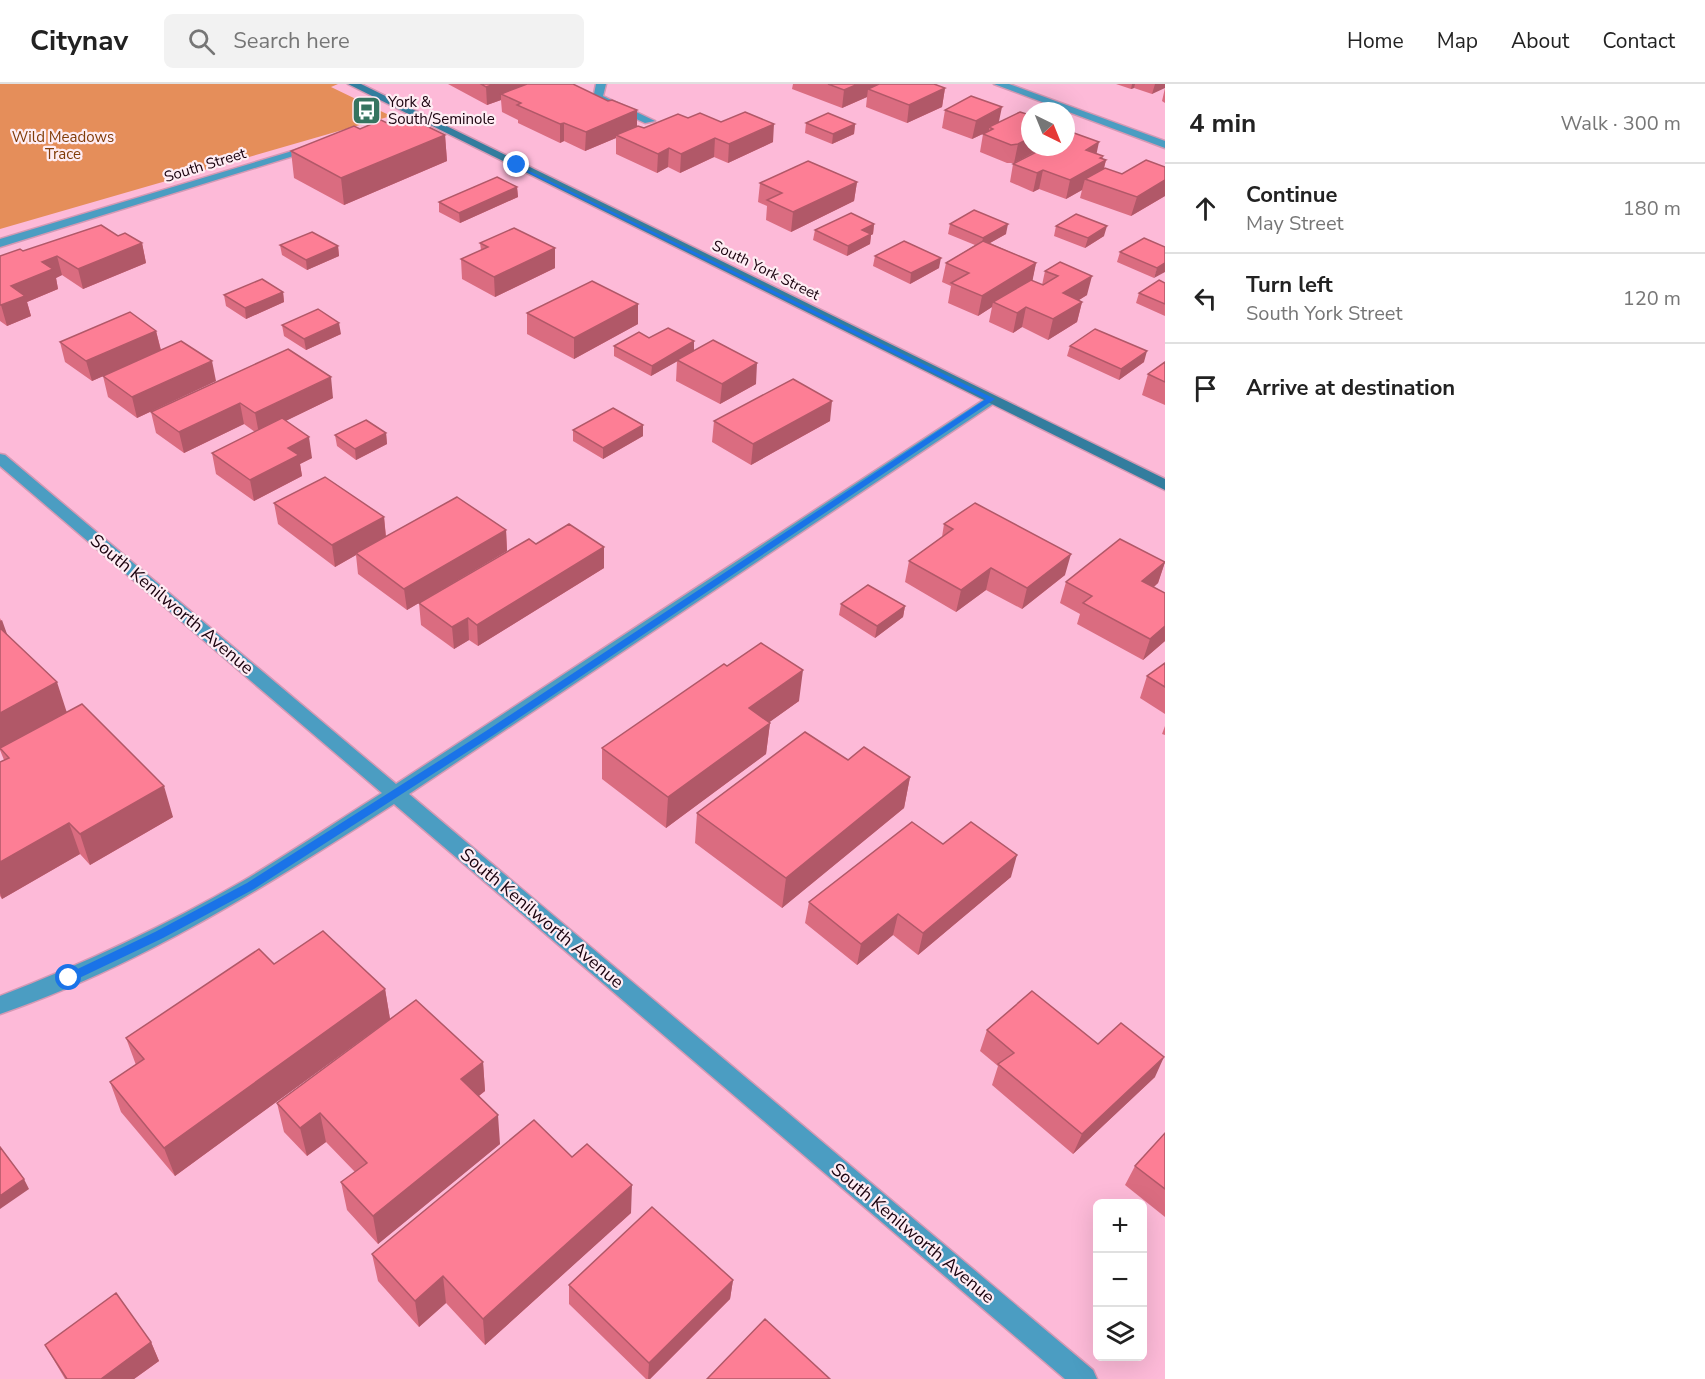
<!DOCTYPE html>
<html lang="en">
<head>
<meta charset="utf-8">
<style>
  :root { --surface:#fff; --page:#f2f2f2; --text:#222; --muted:#767676; --line:#e0e0e0 }
  body { margin:0; font-family:"Nunito Sans",sans-serif; background:var(--page); color:var(--text) }
  .controls { position:absolute; right:18px; bottom:18px; display:grid; overflow:hidden; border-radius:9px; box-shadow:0 6px 24px #0002 }
  .controls button { width:54px; height:54px; display:grid; place-items:center; padding:0; border:0; border-bottom:2px solid var(--line); background:var(--surface); color:var(--text); font:30px sans-serif }
  .compass { position:absolute; left:1021px; top:18px; width:54px; height:54px; border-radius:50%; background:var(--surface); box-shadow:0 6px 24px #0002; rotate:137deg }
  .stop { position:absolute; width:18px; height:18px; margin:-14px; border:4px solid #1a73e8; border-radius:50%; background:#fff }
  .stop.end { background:#1a73e8; border-color:#fff; box-shadow:0 2px 6px #0008 }
  .list { margin:0; padding:0; list-style:none }
  h2 { display:flex; justify-content:space-between; align-items:center; height:78px; margin:0; padding:0 24px; font-size:26px }
  h2 small { font-size:20px; font-weight:400; color:var(--muted) }
  .list li { display:grid; grid-template-columns:39px 1fr auto; gap:18px; align-items:center; box-sizing:border-box; height:90px; padding:0 24px; border-top:2px solid var(--line) }
  .list b { display:block; font-size:22px; white-space:nowrap }
  .list p { margin:0; font-size:20px; white-space:nowrap; color:var(--muted) }
  .list em { font-size:20px; font-style:normal; color:var(--muted) }
  .icon { flex:none; width:33px; height:33px; fill:none; stroke:currentColor; stroke-width:2; stroke-linecap:round; stroke-linejoin:round }
  .map { position:relative; flex:none; width:1165px; height:1295px; overflow:hidden }
  header { display:flex; align-items:center; gap:36px; box-sizing:border-box; height:84px; padding:0 30px; background:var(--surface); border-bottom:2px solid var(--line) }
  header strong { font-size:28px }
  nav { display:flex; gap:33px; margin-inline-start:auto; font-size:21px }
  .search { width:420px; height:54px; background:var(--page); display:flex; align-items:center; gap:15px; box-sizing:border-box; padding:0 21px; border-radius:9px; color:var(--muted); font-size:22px }
  main { display:flex }
  aside { flex:1; background:var(--surface) }
  .map>svg:first-child { display:block }
</style>
</head>
<body>
<header>
<strong>Citynav</strong>
<div class="search"><svg class="icon" aria-label="search" viewBox="0 0 24 24"><circle cx="10" cy="10" r="6"/><path d="M15 15l6 6"/></svg>Search here</div>
<nav><a>Home</a><a>Map</a><a>About</a><a>Contact</a></nav>
</header>
<main>
<div class="map">
<svg width="1165" height="1295" viewBox="0 0 1165 1295">
  <rect width="100%" height="100%" fill="#fdbad8"/>
  <path fill="#e58e5a" d="M 0,0 L 338,0 L 331,3 L 391,32 L 0,145 Z"/>
  <g fill="none" stroke-linecap="round" stroke-linejoin="round">
    <defs>
      <path id="service" d="M 596,0 L 606,0 L 603,12 L 655,37 L 645,39 L 593,15 Z"/>
      <path id="minor" d="M 994,0 L 1009,0 L 1165,57 L 1165,64 Z
        M 309,62 L 319,64 L 0,163 L 0,155 Z
        M 991,311 L 998,315 L 996,318 L 409,710 L 1093,1286 L 1097,1295 L 1065,1295 L 394,720 C 269,800 142,881 0,930 L 0,912 C 83,880 165,842 243,797 C 290,769 336,738 382,709 L 0,382 L 0,370 L 5,371 L 396,700 Z"/>
      <path id="secondary" d="M 348,0 L 361,0 L 1165,395 L 1165,406 Z"/>
    </defs>
    <use href="#service" stroke="#d499b4" stroke-width="3"/>
    <use href="#minor" stroke="#d499b4" stroke-width="3"/>
    <use href="#secondary" stroke="#d499b4" stroke-width="3"/>
    <use href="#service" fill="#4b9dc2" fill-rule="evenodd"/>
    <use href="#minor" fill="#4b9dc2" fill-rule="evenodd"/>
    <use href="#secondary" fill="#337d9e" fill-rule="evenodd"/>
  </g>
  <path fill="#da6c80" d="M 448,0 L 573,0 L 637,42 L 644,44 L 688,34 L 721,38 L 773,58 L 728,79 L 714,73 L 680,89 L 668,83 L 657,89 L 616,70 L 616,54 L 585,67 L 564,57 L 560,59 L 518,39 L 518,36 L 502,28 L 501,16 L 487,21 Z
    M 793,0 L 934,0 L 945,4 L 942,23 L 907,39 L 866,23 L 867,13 L 842,24 L 792,5 Z
    M 1116,0 L 1165,0 L 1152,10 L 1134,4 L 1131,5 Z
    M 1165,4 L 1165,19 L 1162,17 Z
    M 945,26 L 999,38 L 1030,63 L 1044,63 L 1014,79 L 1007,79 L 980,68 L 983,50 L 989,47 L 972,55 L 942,44 Z
    M 806,39 L 855,40 L 854,50 L 832,60 L 805,49 Z
    M 360,45 L 445,51 L 447,77 L 344,121 L 294,94 L 291,67 Z
    M 1097,70 L 1102,75 L 1106,76 L 1104,84 L 1122,90 L 1165,83 L 1165,112 L 1131,132 L 1080,114 L 1082,106 L 1066,115 L 1039,105 L 1033,108 L 1010,98 L 1013,80 Z
    M 857,98 L 854,117 L 791,148 L 766,136 L 767,122 L 758,118 L 760,99 Z
    M 517,103 L 518,113 L 460,139 L 439,128 L 439,118 Z
    M 874,140 L 873,150 L 871,151 L 870,160 L 847,172 L 813,156 L 815,146 Z
    M 950,140 L 1006,150 L 990,159 L 1036,179 L 1032,197 L 1042,201 L 1045,187 L 1060,178 L 1087,211 L 1079,216 L 1082,218 L 1077,238 L 1048,256 L 1022,243 L 1013,249 L 989,238 L 992,223 L 978,232 L 948,219 L 951,202 L 942,198 L 946,179 L 975,161 L 948,150 Z
    M 1056,142 L 1104,152 L 1085,164 L 1054,152 Z
    M 118,152 L 142,159 L 146,179 L 83,205 L 62,191 L 56,194 L 58,205 L 27,218 L 31,232 L 7,242 L 0,237 L 0,172 L 23,167 Z
    M 480,159 L 555,184 L 495,213 L 462,195 L 461,175 L 481,166 Z
    M 280,161 L 338,162 L 339,172 L 307,186 L 282,171 Z
    M 1165,163 L 1154,194 L 1117,178 L 1120,168 Z
    M 875,172 L 939,184 L 910,200 L 873,182 Z
    M 1165,199 L 1165,232 L 1136,219 L 1139,209 Z
    M 283,208 L 284,218 L 246,235 L 226,222 L 224,211 Z
    M 638,220 L 638,240 L 574,275 L 527,250 L 527,229 Z
    M 282,241 L 341,250 L 306,266 L 284,252 Z
    M 156,247 L 161,266 L 216,297 L 137,334 L 108,313 L 103,292 L 92,297 L 65,278 L 60,258 Z
    M 649,254 L 694,257 L 694,267 L 756,300 L 720,320 L 676,297 L 677,277 L 651,292 L 614,272 L 614,262 Z
    M 1070,262 L 1144,278 L 1119,296 L 1067,272 Z
    M 288,265 L 333,314 L 285,337 L 312,374 L 300,380 L 302,392 L 254,417 L 216,390 L 212,369 L 255,348 L 244,340 L 184,369 L 156,349 L 151,328 Z
    M 1165,278 L 1165,321 L 1142,311 L 1148,290 Z
    M 714,337 L 830,337 L 751,381 L 712,358 Z
    M 643,341 L 643,352 L 603,375 L 573,357 L 573,346 Z
    M 386,349 L 387,360 L 356,376 L 337,362 L 335,351 Z
    M 274,419 L 384,433 L 386,452 L 506,446 L 507,467 L 407,526 L 358,490 L 356,471 L 335,483 L 278,440 Z
    M 944,440 L 1065,491 L 1022,525 L 986,506 L 956,528 L 905,498 L 909,477 L 942,453 Z
    M 536,460 L 604,463 L 604,484 L 478,562 L 469,556 L 454,565 L 421,541 L 419,519 Z
    M 1165,478 L 1158,499 L 1154,503 L 1165,509 L 1165,557 L 1143,576 L 1077,540 L 1080,530 L 1060,519 L 1066,498 Z
    M 841,520 L 905,522 L 903,533 L 875,554 L 839,531 Z
    M 0,534 L 7,551 L 67,628 L 173,733 L 90,781 L 80,770 L 2,815 L 0,812 L 0,678 L 4,676 L 0,666 Z
    M 1165,579 L 1165,630 L 1140,614 L 1147,592 Z
    M 727,582 L 799,617 L 769,638 L 770,639 L 766,670 L 666,744 L 602,695 L 602,664 Z
    M 1165,642 L 1165,651 L 1162,650 Z
    M 848,676 L 910,693 L 904,724 L 782,824 L 695,759 L 697,729 Z
    M 943,760 L 1011,793 L 918,871 L 893,851 L 857,881 L 805,839 L 809,818 Z
    M 274,880 L 385,905 L 390,935 L 175,1092 L 121,1028 L 110,998 L 136,981 L 126,954 Z
    M 987,946 L 1098,960 L 1155,993 L 1073,1070 L 992,1001 L 998,982 L 980,967 Z
    M 483,978 L 485,1007 L 479,1012 L 500,1060 L 378,1160 L 347,1126 L 341,1098 L 355,1088 L 326,1058 L 307,1072 L 284,1048 L 277,1019 Z
    M 1165,1049 L 1165,1133 L 1125,1101 L 1135,1082 Z
    M 631,1129 L 485,1261 L 446,1219 L 419,1243 L 378,1197 L 372,1170 Z
    M 733,1196 L 730,1215 L 650,1295 L 646,1295 L 569,1220 L 569,1201 Z
    M 151,1258 L 159,1277 L 134,1295 L 65,1295 L 45,1261 Z"/>
  <path fill="#b15868" d="M 494,0 L 544,0 L 501,10 L 501,16 L 487,21 L 486,3 Z
    M 858,0 L 891,0 L 868,5 L 867,13 L 842,24 L 844,6 Z
    M 1132,0 L 1135,0 L 1134,4 L 1131,5 Z
    M 1155,0 L 1165,0 L 1165,4 L 1152,10 Z
    M 945,4 L 942,23 L 907,39 L 909,21 Z
    M 1002,23 L 998,42 L 989,43 L 989,47 L 972,55 L 976,37 Z
    M 637,26 L 637,45 L 616,51 L 616,54 L 585,67 L 586,48 Z
    M 564,39 L 564,57 L 560,59 L 560,40 Z
    M 774,40 L 773,58 L 728,79 L 729,60 Z
    M 855,40 L 854,50 L 832,60 L 833,50 Z
    M 445,51 L 447,77 L 344,121 L 341,94 Z
    M 715,54 L 714,73 L 680,89 L 681,70 Z
    M 1030,54 L 1030,63 L 1044,63 L 1014,79 L 1018,60 Z
    M 1099,58 L 1095,77 L 1086,66 Z
    M 669,64 L 668,83 L 657,89 L 658,70 Z
    M 1103,72 L 1101,79 L 1106,76 L 1101,95 L 1085,95 L 1082,106 L 1066,115 L 1070,96 Z
    M 1043,86 L 1039,105 L 1033,108 L 1037,89 Z
    M 1165,96 L 1165,112 L 1131,132 L 1137,113 Z
    M 857,98 L 854,117 L 791,148 L 793,128 Z
    M 517,103 L 518,113 L 460,139 L 459,129 Z
    M 874,140 L 873,150 L 871,151 L 870,160 L 847,172 L 848,162 L 862,146 Z
    M 1008,140 L 1006,150 L 981,164 L 983,154 Z
    M 1107,142 L 1104,152 L 1085,164 L 1088,154 Z
    M 142,159 L 146,179 L 83,205 L 78,185 Z
    M 338,162 L 339,172 L 307,186 L 306,176 Z
    M 555,164 L 555,184 L 495,213 L 494,193 Z
    M 57,172 L 62,191 L 56,194 L 58,205 L 27,218 L 31,232 L 7,242 L 1,221 L 11,202 L 42,178 Z
    M 941,174 L 939,184 L 910,200 L 911,189 Z
    M 1036,179 L 1032,199 L 993,218 L 992,223 L 978,232 L 982,212 Z
    M 1165,179 L 1165,188 L 1154,194 L 1157,184 Z
    M 1092,192 L 1087,211 L 1058,229 L 1063,209 Z
    M 283,208 L 284,218 L 246,235 L 245,224 Z
    M 1082,218 L 1077,238 L 1048,256 L 1053,235 Z
    M 638,220 L 638,240 L 574,275 L 574,254 Z
    M 1026,223 L 1022,243 L 1013,249 L 1017,229 Z
    M 339,239 L 341,250 L 306,266 L 304,255 Z
    M 156,247 L 161,267 L 92,297 L 86,277 Z
    M 694,257 L 694,268 L 651,292 L 652,282 Z
    M 1147,267 L 1144,278 L 1119,296 L 1121,285 Z
    M 212,277 L 216,297 L 137,334 L 132,313 Z
    M 757,279 L 756,300 L 720,320 L 722,300 Z
    M 331,293 L 333,314 L 259,350 L 255,329 Z
    M 832,317 L 830,337 L 751,381 L 753,360 Z
    M 240,319 L 244,340 L 184,369 L 179,348 Z
    M 643,341 L 643,352 L 603,375 L 603,364 Z
    M 386,349 L 387,360 L 356,376 L 355,365 Z
    M 309,353 L 312,374 L 300,380 L 302,392 L 254,417 L 250,396 L 288,364 Z
    M 384,433 L 386,455 L 356,469 L 356,471 L 335,483 L 332,461 Z
    M 506,446 L 507,467 L 407,526 L 404,505 Z
    M 604,463 L 604,484 L 478,562 L 477,541 Z
    M 1071,470 L 1065,491 L 1022,525 L 1027,504 Z
    M 1165,478 L 1158,499 L 1135,519 L 1142,497 Z
    M 991,484 L 986,506 L 956,528 L 961,506 Z
    M 905,522 L 903,533 L 875,554 L 877,542 Z
    M 468,534 L 469,556 L 454,565 L 452,543 Z
    M 2,536 L 13,567 L 0,553 L 0,537 Z
    M 1165,542 L 1165,557 L 1143,576 L 1150,555 Z
    M 803,586 L 799,617 L 746,655 L 749,624 Z
    M 57,598 L 67,629 L 0,666 L 0,629 Z
    M 770,639 L 766,670 L 666,744 L 668,713 Z
    M 910,693 L 904,724 L 782,824 L 786,794 Z
    M 164,702 L 173,733 L 90,781 L 80,750 Z
    M 69,739 L 80,770 L 2,815 L 0,809 L 0,778 Z
    M 1017,771 L 1011,793 L 918,871 L 923,849 Z
    M 898,830 L 893,851 L 857,881 L 861,860 Z
    M 385,905 L 390,935 L 175,1092 L 164,1064 Z
    M 1164,973 L 1155,993 L 1073,1070 L 1082,1050 Z
    M 483,978 L 485,1007 L 463,1024 L 461,995 Z
    M 320,1029 L 326,1058 L 307,1072 L 300,1044 Z
    M 498,1031 L 500,1060 L 378,1160 L 373,1132 Z
    M 24,1095 L 29,1105 L 0,1125 L 0,1112 Z
    M 632,1101 L 631,1129 L 485,1261 L 483,1235 Z
    M 443,1192 L 446,1219 L 419,1243 L 415,1217 Z
    M 733,1196 L 730,1215 L 650,1295 L 648,1295 L 649,1279 Z
    M 151,1258 L 159,1277 L 134,1295 L 101,1295 Z"/>
  <path fill="#fd7e95" stroke="#b15868" stroke-width="1.5" d="M 481,0 L 494,0 L 486,3 Z
    M 527,0 L 573,0 L 608,17 L 612,16 L 637,26 L 586,48 L 564,39 L 560,40 L 517,21 L 521,19 L 501,10 Z
    M 828,0 L 858,0 L 844,6 Z
    M 879,0 L 934,0 L 945,4 L 909,21 L 868,5 Z
    M 971,12 L 1002,23 L 976,37 L 945,26 Z
    M 745,28 L 774,40 L 729,60 L 715,54 L 681,70 L 669,64 L 658,70 L 616,51 L 638,42 L 644,44 L 678,30 L 688,34 L 700,29 L 721,38 Z
    M 1020,28 L 1030,31 L 1030,54 L 1018,60 L 1011,61 L 983,50 L 993,45 L 989,43 Z
    M 828,29 L 855,40 L 833,50 L 806,39 Z
    M 408,33 L 445,51 L 341,94 L 291,67 L 354,42 L 360,45 L 381,36 L 389,40 Z
    M 1074,49 L 1099,58 L 1086,66 L 1103,72 L 1100,74 L 1106,76 L 1070,96 L 1043,86 L 1037,89 L 1013,80 L 1046,63 L 1066,63 L 1066,53 Z
    M 1146,76 L 1165,83 L 1165,96 L 1137,113 L 1085,95 L 1105,84 L 1122,90 Z
    M 808,77 L 857,98 L 793,128 L 767,116 L 782,109 L 760,99 Z
    M 497,93 L 517,103 L 459,129 L 439,118 Z
    M 974,126 L 1008,140 L 983,154 L 950,140 Z
    M 851,129 L 874,140 L 862,146 L 871,150 L 848,162 L 815,146 Z
    M 1076,130 L 1107,142 L 1088,154 L 1056,142 Z
    M 101,141 L 118,152 L 125,149 L 142,159 L 78,185 L 57,172 L 42,178 L 53,185 L 11,202 L 25,212 L 1,221 L 0,221 L 0,172 L 20,165 L 23,167 Z
    M 514,144 L 555,164 L 494,193 L 461,175 L 488,163 L 480,159 Z
    M 312,148 L 338,162 L 306,176 L 280,161 Z
    M 1144,154 L 1165,163 L 1165,179 L 1157,184 L 1120,168 Z
    M 904,157 L 941,174 L 911,189 L 875,172 Z
    M 983,157 L 1036,179 L 982,212 L 951,199 L 969,189 L 946,179 Z
    M 1060,178 L 1092,192 L 1063,209 L 1082,218 L 1053,235 L 1026,223 L 1017,229 L 993,218 L 1031,196 L 1043,201 L 1058,192 L 1045,187 Z
    M 262,195 L 283,208 L 245,224 L 224,211 Z
    M 1159,196 L 1165,199 L 1165,220 L 1139,209 Z
    M 592,197 L 638,220 L 574,254 L 527,229 Z
    M 318,225 L 339,239 L 304,255 L 282,241 Z
    M 130,228 L 156,247 L 86,277 L 60,258 Z
    M 668,244 L 694,257 L 652,282 L 614,262 L 639,248 L 649,254 Z
    M 1095,245 L 1147,267 L 1121,285 L 1070,262 Z
    M 713,256 L 757,279 L 722,300 L 677,276 Z
    M 181,257 L 212,277 L 132,313 L 103,292 Z
    M 288,265 L 331,293 L 255,329 L 240,319 L 179,348 L 151,328 Z
    M 1165,278 L 1165,298 L 1148,290 Z
    M 793,295 L 832,317 L 753,360 L 714,337 Z
    M 613,324 L 643,341 L 603,364 L 573,346 Z
    M 282,334 L 309,353 L 288,364 L 299,371 L 250,396 L 212,369 Z
    M 366,336 L 386,349 L 355,365 L 335,351 Z
    M 325,393 L 384,433 L 332,461 L 274,419 Z
    M 457,413 L 506,446 L 404,505 L 356,469 Z
    M 975,419 L 1071,470 L 1027,504 L 991,484 L 961,506 L 909,477 L 953,445 L 944,440 Z
    M 569,440 L 604,463 L 477,541 L 468,534 L 452,543 L 419,519 L 529,455 L 536,460 Z
    M 1120,455 L 1165,478 L 1142,497 L 1165,509 L 1165,542 L 1150,555 L 1083,519 L 1092,512 L 1066,498 Z
    M 868,501 L 905,522 L 877,542 L 841,520 Z
    M 0,544 L 57,598 L 0,629 Z
    M 761,559 L 803,586 L 749,624 L 770,639 L 668,713 L 602,664 L 724,580 L 727,582 Z
    M 1165,579 L 1165,603 L 1147,592 Z
    M 82,620 L 164,702 L 80,750 L 69,739 L 0,778 L 0,678 L 9,674 L 0,664 Z
    M 805,648 L 848,676 L 864,663 L 910,693 L 786,794 L 697,729 Z
    M 912,738 L 943,760 L 971,738 L 1017,771 L 923,849 L 898,830 L 861,860 L 809,818 Z
    M 323,847 L 385,905 L 164,1064 L 110,998 L 144,975 L 126,954 L 259,865 L 274,880 Z
    M 1032,907 L 1098,960 L 1121,939 L 1164,973 L 1082,1050 L 998,980 L 1014,969 L 987,946 Z
    M 416,916 L 483,978 L 461,995 L 498,1031 L 373,1132 L 341,1098 L 367,1079 L 320,1029 L 300,1044 L 277,1019 Z
    M 534,1036 L 572,1073 L 587,1060 L 632,1101 L 483,1235 L 443,1192 L 415,1217 L 372,1170 Z
    M 1165,1049 L 1165,1105 L 1135,1082 Z
    M 0,1063 L 24,1095 L 0,1112 Z
    M 652,1123 L 733,1196 L 649,1279 L 569,1201 Z
    M 116,1209 L 151,1258 L 101,1295 L 67,1295 L 45,1261 Z
    M 765,1235 L 830,1295 L 707,1295 Z"/>
  <path fill="#1a73e8" d="M 515,80 L 995,315 L 492,652 L 254,805 L 163,854 L 73,897 L 65,897 L 65,891 L 155,848 L 247,799 L 486,647 L 986,315 L 515,82 Z"/>
  <defs>
    <symbol id="bus-square" viewBox="-11 -11 22 22"><rect x="-9" y="-9" width="18" height="18" rx="4" fill="#367460" stroke="#feecf3"/><path d="M-5-6H5V4H4V6H2V4H-2V6H-4V4H-5ZM-3.5-4V0h7V-4ZM-3.5 1.2v1.5H-2V1.2ZM2 1.2v1.5H3.5V1.2Z" fill="#fff"/></symbol>
  </defs>
  <g fill-rule="evenodd">
    <use href="#bus-square" x="350" y="10" width="33" height="33"/>
  </g>
  <g text-anchor="middle" dominant-baseline="central" stroke-width="4.5" stroke-linejoin="round" paint-order="stroke">
    <g font-size="15" fill="#1a020e" stroke="#feecf3" text-anchor="start">
      <text x="388" y="18">York &amp;<tspan x="388" dy="17">South/Seminole</tspan></text>
    </g>
    <g font-size="15" fill="#813c08" stroke="#feecf3">
      <text x="63" y="53">Wild Meadows<tspan x="63" dy="17">Trace</tspan></text>
    </g>
    <g font-size="15" fill="#1a020e" stroke="#feecf3">
      <text transform="translate(205 81) rotate(-17)">South Street</text>
      <text transform="translate(766 186) rotate(26)">South York Street</text>
    </g>
    <g font-size="18" fill="#1a020e" stroke="#feecf3">
      <text transform="translate(172 520) rotate(40)">South Kenilworth Avenue</text>
      <text transform="translate(542 834) rotate(40)">South Kenilworth Avenue</text>
      <text transform="translate(913 1149) rotate(40)">South Kenilworth Avenue</text>
    </g>
  </g>
</svg>
<div class="controls">
<button>+</button>
<button>−</button>
<button><svg class="icon" aria-label="layers" viewBox="0 0 24 24"><path d="M12 4l9 5-9 5-9-5zM3 14l9 5 9-5"/></svg></button>
</div>
<svg class="compass" viewBox="-18 -18 36 36"><path d="M0-13l5 13h-10z" fill="#e53935"/><path d="M0 13l5-13h-10z" fill="#767676"/></svg>
<div class="stop" style="left:69px;top:894px"></div>
<div class="stop end" style="left:517px;top:81px"></div>
</div>
<aside>
<h2>4 min<small>Walk · 300 m</small></h2>
<ul class="list">
<li><svg class="icon" aria-label="ahead" viewBox="0 0 24 24"><path d="M12 20V5M6 11l6-6 6 6"/></svg><div><b>Continue</b><p>May Street</p></div><em>180 m</em></li>
<li><svg class="icon" aria-label="left" viewBox="0 0 24 24"><path d="M17 20v-9H6M10 6l-5 5 5 5"/></svg><div><b>Turn left</b><p>South York Street</p></div><em>120 m</em></li>
<li><svg class="icon" aria-label="arrive" viewBox="0 0 24 24"><path d="M6 21V4h12l-3 4 3 4H6"/></svg><div><b>Arrive at destination</b></div></li>
</ul>
</aside>
</main>
</body>
</html>
